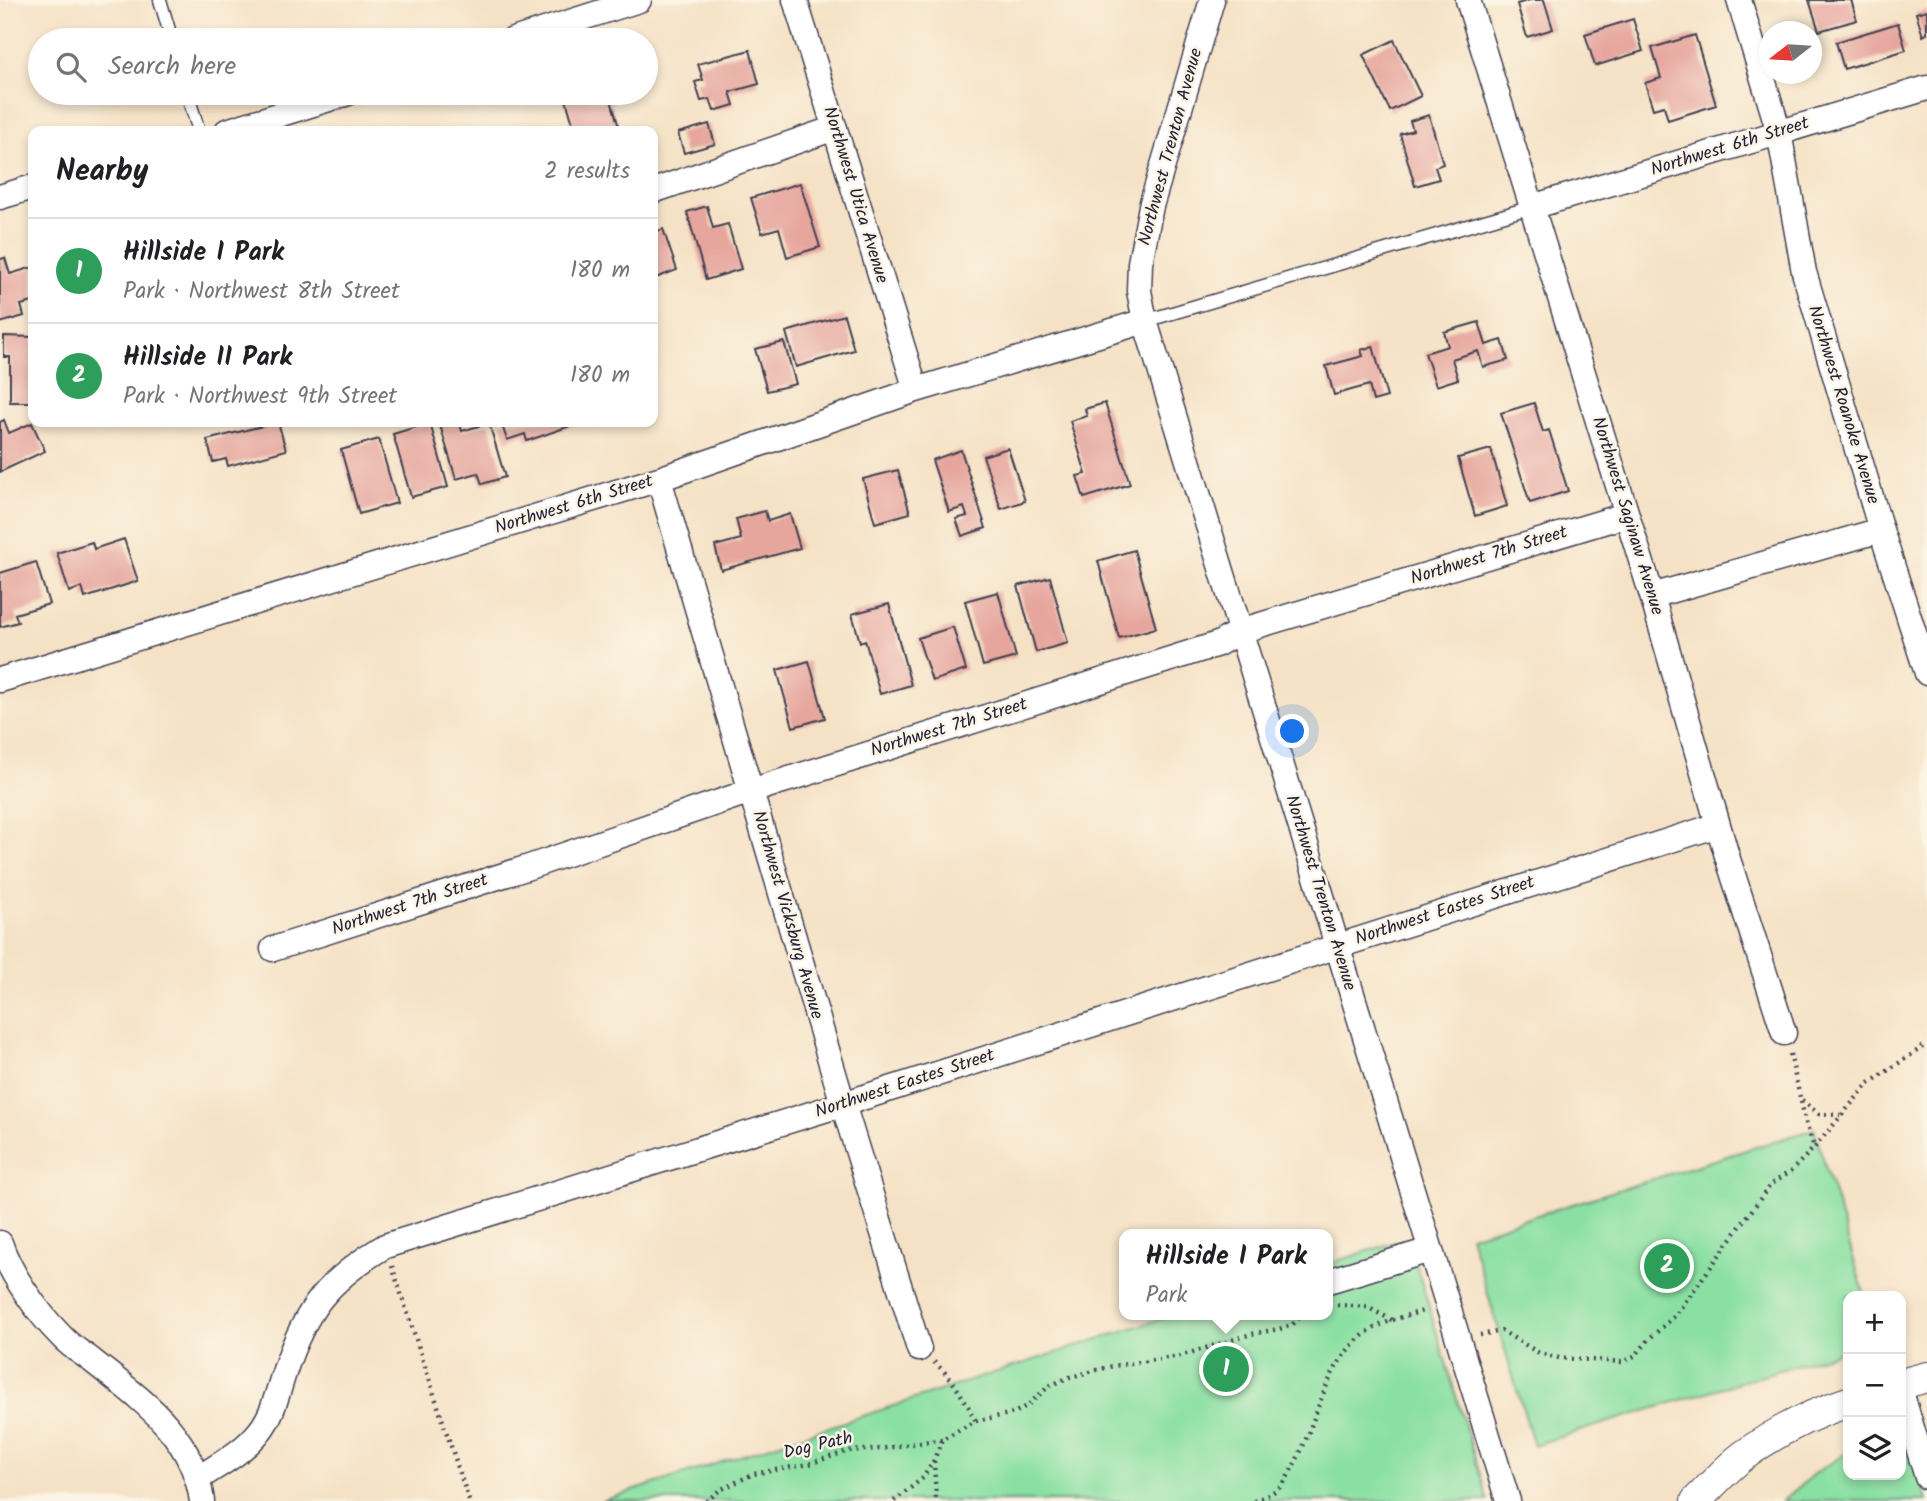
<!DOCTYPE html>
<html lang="en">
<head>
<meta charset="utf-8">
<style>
  :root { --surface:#fff; --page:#f6f6f6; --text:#202124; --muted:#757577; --line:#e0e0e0; --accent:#1f6fb2 }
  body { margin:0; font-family:Kalam,sans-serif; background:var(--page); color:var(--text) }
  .controls { position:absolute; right:21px; bottom:21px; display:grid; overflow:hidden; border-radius:14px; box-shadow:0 4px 10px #0003 }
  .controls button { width:63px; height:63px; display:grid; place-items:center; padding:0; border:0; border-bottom:2px solid var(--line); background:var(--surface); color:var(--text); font:35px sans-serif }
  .compass { position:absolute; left:1759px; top:21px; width:63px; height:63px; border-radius:50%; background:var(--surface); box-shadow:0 4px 10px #0003; rotate:253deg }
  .you { position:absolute; left:1293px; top:732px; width:24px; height:24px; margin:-18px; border:5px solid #fff; border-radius:50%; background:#1a73e8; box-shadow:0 0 0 10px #1a73e833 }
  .badge { display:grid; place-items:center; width:46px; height:46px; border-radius:50%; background:var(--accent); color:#fff; font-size:23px; font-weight:700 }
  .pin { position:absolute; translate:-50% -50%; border:4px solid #fff; box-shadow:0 2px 7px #0006 }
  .popup { position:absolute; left:1119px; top:1229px; width:214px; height:91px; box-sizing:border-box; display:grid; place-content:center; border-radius:14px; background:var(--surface); filter:drop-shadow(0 2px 5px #0005); font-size:23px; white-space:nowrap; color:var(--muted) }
  .popup b { font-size:26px; color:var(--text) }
  .popup::after { content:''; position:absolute; left:50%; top:100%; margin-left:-14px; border:14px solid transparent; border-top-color:var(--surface) }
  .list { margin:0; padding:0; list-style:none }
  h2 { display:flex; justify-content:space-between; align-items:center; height:91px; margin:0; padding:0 28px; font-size:30px }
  h2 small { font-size:23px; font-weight:400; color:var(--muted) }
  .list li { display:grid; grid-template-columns:46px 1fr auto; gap:21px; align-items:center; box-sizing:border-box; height:105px; padding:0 28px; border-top:2px solid var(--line) }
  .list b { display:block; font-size:26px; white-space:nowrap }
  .list p { margin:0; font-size:23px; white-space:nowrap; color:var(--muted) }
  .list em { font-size:23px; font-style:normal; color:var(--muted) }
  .icon { flex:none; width:38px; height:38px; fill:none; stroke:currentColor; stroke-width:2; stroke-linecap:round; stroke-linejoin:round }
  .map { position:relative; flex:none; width:1927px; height:1501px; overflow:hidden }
  .search { position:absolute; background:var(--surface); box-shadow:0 4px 10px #0003; left:28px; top:28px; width:630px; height:77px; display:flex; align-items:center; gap:18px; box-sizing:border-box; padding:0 24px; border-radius:38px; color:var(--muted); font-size:26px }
  .panel { position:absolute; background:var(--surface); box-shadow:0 4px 10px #0003; left:28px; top:126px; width:630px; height:301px; border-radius:14px }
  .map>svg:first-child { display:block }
</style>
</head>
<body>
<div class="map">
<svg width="1927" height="1501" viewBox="0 0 1927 1501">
  <rect width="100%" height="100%" fill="#fcf5e5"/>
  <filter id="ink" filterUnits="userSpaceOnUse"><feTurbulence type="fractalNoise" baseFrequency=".0143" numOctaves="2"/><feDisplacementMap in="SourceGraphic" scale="14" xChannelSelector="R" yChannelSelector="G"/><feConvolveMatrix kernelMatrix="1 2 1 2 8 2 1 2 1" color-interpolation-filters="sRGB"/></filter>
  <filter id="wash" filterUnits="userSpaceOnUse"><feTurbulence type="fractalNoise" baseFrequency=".00686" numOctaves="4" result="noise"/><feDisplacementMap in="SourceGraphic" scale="28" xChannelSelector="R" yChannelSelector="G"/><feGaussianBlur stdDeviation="1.57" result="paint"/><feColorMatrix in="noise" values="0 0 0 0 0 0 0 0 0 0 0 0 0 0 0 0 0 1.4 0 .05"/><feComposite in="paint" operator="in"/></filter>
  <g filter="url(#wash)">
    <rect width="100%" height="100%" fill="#f5e2c6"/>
    <path fill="#8ae0a3" stroke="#56816f" stroke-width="2" d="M 1814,1129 L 1865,1296 L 1848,1296 L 1848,1349 L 1534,1445 L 1470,1236 Z
      M 1408,1238 L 1488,1501 L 602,1501 L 1172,1315 L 1328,1315 L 1328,1264 Z
      M 1904,1424 L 1927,1501 L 1782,1501 L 1817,1472 L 1848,1452 L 1848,1475 L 1901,1475 L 1901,1425 Z"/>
    <g id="blocks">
      <path fill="#e6a69e" d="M 1530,0 L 1544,0 L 1553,29 L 1527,37 L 1517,4 Z
        M 1809,0 L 1851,0 L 1857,20 L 1819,31 Z
        M 1927,10 L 1927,34 L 1923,36 L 1916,13 Z
        M 1633,19 L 1643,51 L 1595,66 L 1585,34 Z
        M 1898,23 L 1906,50 L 1844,69 L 1836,42 Z
        M 1695,35 L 1716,105 L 1668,120 L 1664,106 L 1653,109 L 1645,83 L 1661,78 L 1652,48 Z
        M 1394,40 L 1421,96 L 1390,111 L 1363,55 Z
        M 750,50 L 759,84 L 730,92 L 734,105 L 714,111 L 710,99 L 701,101 L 695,82 L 703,80 L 698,64 Z
        M 564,93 L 609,93 L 620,131 L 575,131 Z
        M 1429,115 L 1443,164 L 1435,167 L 1439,179 L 1415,186 L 1400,134 L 1413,130 L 1410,121 Z
        M 709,124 L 715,144 L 684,153 L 678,133 Z
        M 800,183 L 820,247 L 787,257 L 779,228 L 762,233 L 751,198 Z
        M 707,206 L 713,228 L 728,224 L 741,269 L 706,280 L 687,212 Z
        M 663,229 L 677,270 L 653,279 L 653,233 Z
        M 5,258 L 10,274 L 33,267 L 33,302 L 21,305 L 24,316 L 0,323 L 0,259 Z
        M 844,315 L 854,350 L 796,367 L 786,332 Z
        M 1479,322 L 1486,345 L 1502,340 L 1508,360 L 1483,367 L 1478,351 L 1452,359 L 1458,379 L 1436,386 L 1425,353 L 1448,346 L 1444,332 Z
        M 4,336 L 33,337 L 33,402 L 10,402 L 10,357 L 4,357 Z
        M 784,342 L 796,384 L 767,391 L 755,349 Z
        M 1373,346 L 1387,397 L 1373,401 L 1369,385 L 1334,395 L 1326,366 L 1363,356 L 1361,350 Z
        M 1105,403 L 1130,484 L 1084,498 L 1077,476 L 1086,474 L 1070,421 L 1087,416 L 1085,409 Z
        M 1534,403 L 1543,432 L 1549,430 L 1568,491 L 1530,503 L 1501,413 Z
        M 4,420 L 9,433 L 32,423 L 45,451 L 0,472 L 0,422 Z
        M 278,422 L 286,450 L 228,466 L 226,459 L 213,462 L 207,440 Z
        M 439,422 L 459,422 L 462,431 L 489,423 L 505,477 L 482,484 L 478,473 L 456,479 Z
        M 501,422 L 575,422 L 576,424 L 527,441 L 525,434 L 507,440 Z
        M 430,423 L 448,487 L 411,497 L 393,434 Z
        M 379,439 L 397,503 L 359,514 L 341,450 Z
        M 1008,448 L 1025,501 L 1001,509 L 983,456 Z
        M 1491,449 L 1507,506 L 1475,516 L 1458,458 Z
        M 961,450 L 986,528 L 962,536 L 956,519 L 967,516 L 964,507 L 949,512 L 932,460 Z
        M 898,470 L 910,513 L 875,523 L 863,479 Z
        M 765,511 L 768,521 L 790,514 L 800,548 L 721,570 L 715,546 L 741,539 L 736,519 Z
        M 124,539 L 138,581 L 85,598 L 82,587 L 69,592 L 57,553 L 92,542 L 94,549 Z
        M 1134,550 L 1156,628 L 1119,638 L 1098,561 Z
        M 36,562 L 49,604 L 15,614 L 18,622 L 0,627 L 0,573 Z
        M 1050,577 L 1068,643 L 1036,652 L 1018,586 Z
        M 998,592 L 1016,657 L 983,666 L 965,601 Z
        M 889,604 L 911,685 L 880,694 L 865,640 L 860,642 L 852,614 Z
        M 953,627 L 966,670 L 932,681 L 918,638 Z
        M 809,661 L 825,718 L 793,727 L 777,670 Z"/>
    </g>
  </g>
  <g filter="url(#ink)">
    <use href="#blocks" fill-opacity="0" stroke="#423f50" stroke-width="2"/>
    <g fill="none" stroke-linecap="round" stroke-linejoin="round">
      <defs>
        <path id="service" d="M 160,0 L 172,40
          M 187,93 L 199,131
          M 1145,321 L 1532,207"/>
        <path id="minor" d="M 795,0 L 916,390
          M 1212,0 L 1151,206 L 1140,263 L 1139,291 L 1145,321 L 1508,1501
          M 1468,0 L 1652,596 L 1727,856 L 1784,1033
          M 1739,0 L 1779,132 L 1804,272 L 1881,530 L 1927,673
          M 513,40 L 639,0
          M 227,131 L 348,93
          M 653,191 L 835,128
          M 0,197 L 33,187
          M 1532,207 L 1927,88
          M 659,479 L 843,1104 L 919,1349
          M 1652,596 L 1881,530
          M 0,680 L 659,479 L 916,390 L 1145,321
          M 273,949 L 529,867 L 751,791 L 1218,644 L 1240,631 L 1626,515
          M 0,1243 C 10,1274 38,1313 61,1336 C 69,1345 80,1352 90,1359 C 141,1400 192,1432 202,1501
          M 1328,1281 L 1430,1250
          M 1901,1392 L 1927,1477
          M 199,1478 C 220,1464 243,1452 259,1432 C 273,1415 277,1394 284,1373 C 304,1310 328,1280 385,1246 L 843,1104 L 1718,825"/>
        <path id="tertiary" d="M 1901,1384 L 1927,1377
          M 1696,1501 C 1711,1486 1726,1469 1743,1456 C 1774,1433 1811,1414 1848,1402"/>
      </defs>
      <use href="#service" stroke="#423f50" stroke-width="15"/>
      <use href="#minor" stroke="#423f50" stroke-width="27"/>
      <use href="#tertiary" stroke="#423f50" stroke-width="32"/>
      <path stroke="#423f50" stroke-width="4.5" stroke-dasharray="2 5" stroke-linecap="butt" d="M 1790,1054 L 1806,1123 L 1814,1147
        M 1802,1100 L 1819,1114 L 1840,1115
        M 392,1266 L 469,1501
        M 1337,1305 L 1367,1307 L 1392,1320
        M 1480,1335 L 1502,1331 L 1539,1353 L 1559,1358 L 1623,1362 L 1636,1355 L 1651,1337 L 1675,1316 L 1771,1184 L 1791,1171 L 1814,1148 L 1868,1084 L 1927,1044
        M 934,1362 C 953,1378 964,1399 976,1421
        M 934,1461 L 936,1501
        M 706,1501 L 720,1490 L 753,1474 L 809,1464 L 848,1451 L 880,1449 L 942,1439
        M 894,1501 L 923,1478 L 934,1460 L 942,1439 L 976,1421 L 1014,1413 L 1028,1405 L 1049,1386 L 1070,1377 L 1113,1366 L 1180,1356 L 1251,1334 L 1279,1329 L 1292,1325 L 1302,1315
        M 1254,1501 C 1263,1497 1274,1493 1281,1486 C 1287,1480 1291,1470 1295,1463 C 1318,1421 1324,1363 1366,1333 C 1384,1321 1406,1316 1426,1310"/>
      <use href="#service" stroke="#fff" stroke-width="12"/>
      <use href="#minor" stroke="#fff" stroke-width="24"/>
      <use href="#tertiary" stroke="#fff" stroke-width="30"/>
    </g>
  </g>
  <g text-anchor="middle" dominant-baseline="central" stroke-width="5" stroke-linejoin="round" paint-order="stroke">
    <g font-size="18" fill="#22223b" stroke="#fcf5e5">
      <text transform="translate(1171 147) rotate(-75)">Northwest Trenton Avenue</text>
      <text transform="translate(1730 147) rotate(-17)">Northwest 6th Street</text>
      <text transform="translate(855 195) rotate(73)">Northwest Utica Avenue</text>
      <text transform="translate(1843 405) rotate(73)">Northwest Roanoke Avenue</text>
      <text transform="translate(574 505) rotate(-17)">Northwest 6th Street</text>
      <text transform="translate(1627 516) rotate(73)">Northwest Saginaw Avenue</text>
      <text transform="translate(1489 556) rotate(-17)">Northwest 7th Street</text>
      <text transform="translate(949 728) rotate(-17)">Northwest 7th Street</text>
      <text transform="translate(1320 893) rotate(73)">Northwest Trenton Avenue</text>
      <text transform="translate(410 905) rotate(-18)">Northwest 7th Street</text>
      <text transform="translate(1445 911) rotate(-18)">Northwest Eastes Street</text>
      <text transform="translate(787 915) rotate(74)">Northwest Vicksburg Avenue</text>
      <text transform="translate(905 1084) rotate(-18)">Northwest Eastes Street</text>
      <text transform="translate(818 1446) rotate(-13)">Dog Path</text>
    </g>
  </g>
</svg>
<div class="controls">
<button>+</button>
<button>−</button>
<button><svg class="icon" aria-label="layers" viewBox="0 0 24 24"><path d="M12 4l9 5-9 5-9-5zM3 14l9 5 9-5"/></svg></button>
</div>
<svg class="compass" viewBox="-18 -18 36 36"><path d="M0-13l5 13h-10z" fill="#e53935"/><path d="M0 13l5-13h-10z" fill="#757577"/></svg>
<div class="you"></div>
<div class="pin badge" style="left:1226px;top:1369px;background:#2e9e5b">1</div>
<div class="popup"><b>Hillside I Park</b>Park</div>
<div class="pin badge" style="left:1667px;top:1266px;background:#2e9e5b">2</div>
<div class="search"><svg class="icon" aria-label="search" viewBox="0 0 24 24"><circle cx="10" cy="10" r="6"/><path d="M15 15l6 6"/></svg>Search here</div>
<section class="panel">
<h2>Nearby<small>2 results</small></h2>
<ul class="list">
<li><span class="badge" style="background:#2e9e5b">1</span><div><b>Hillside I Park</b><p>Park · Northwest 8th Street</p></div><em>180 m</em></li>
<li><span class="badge" style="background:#2e9e5b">2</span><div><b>Hillside II Park</b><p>Park · Northwest 9th Street</p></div><em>180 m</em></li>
</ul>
</section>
</div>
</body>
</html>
